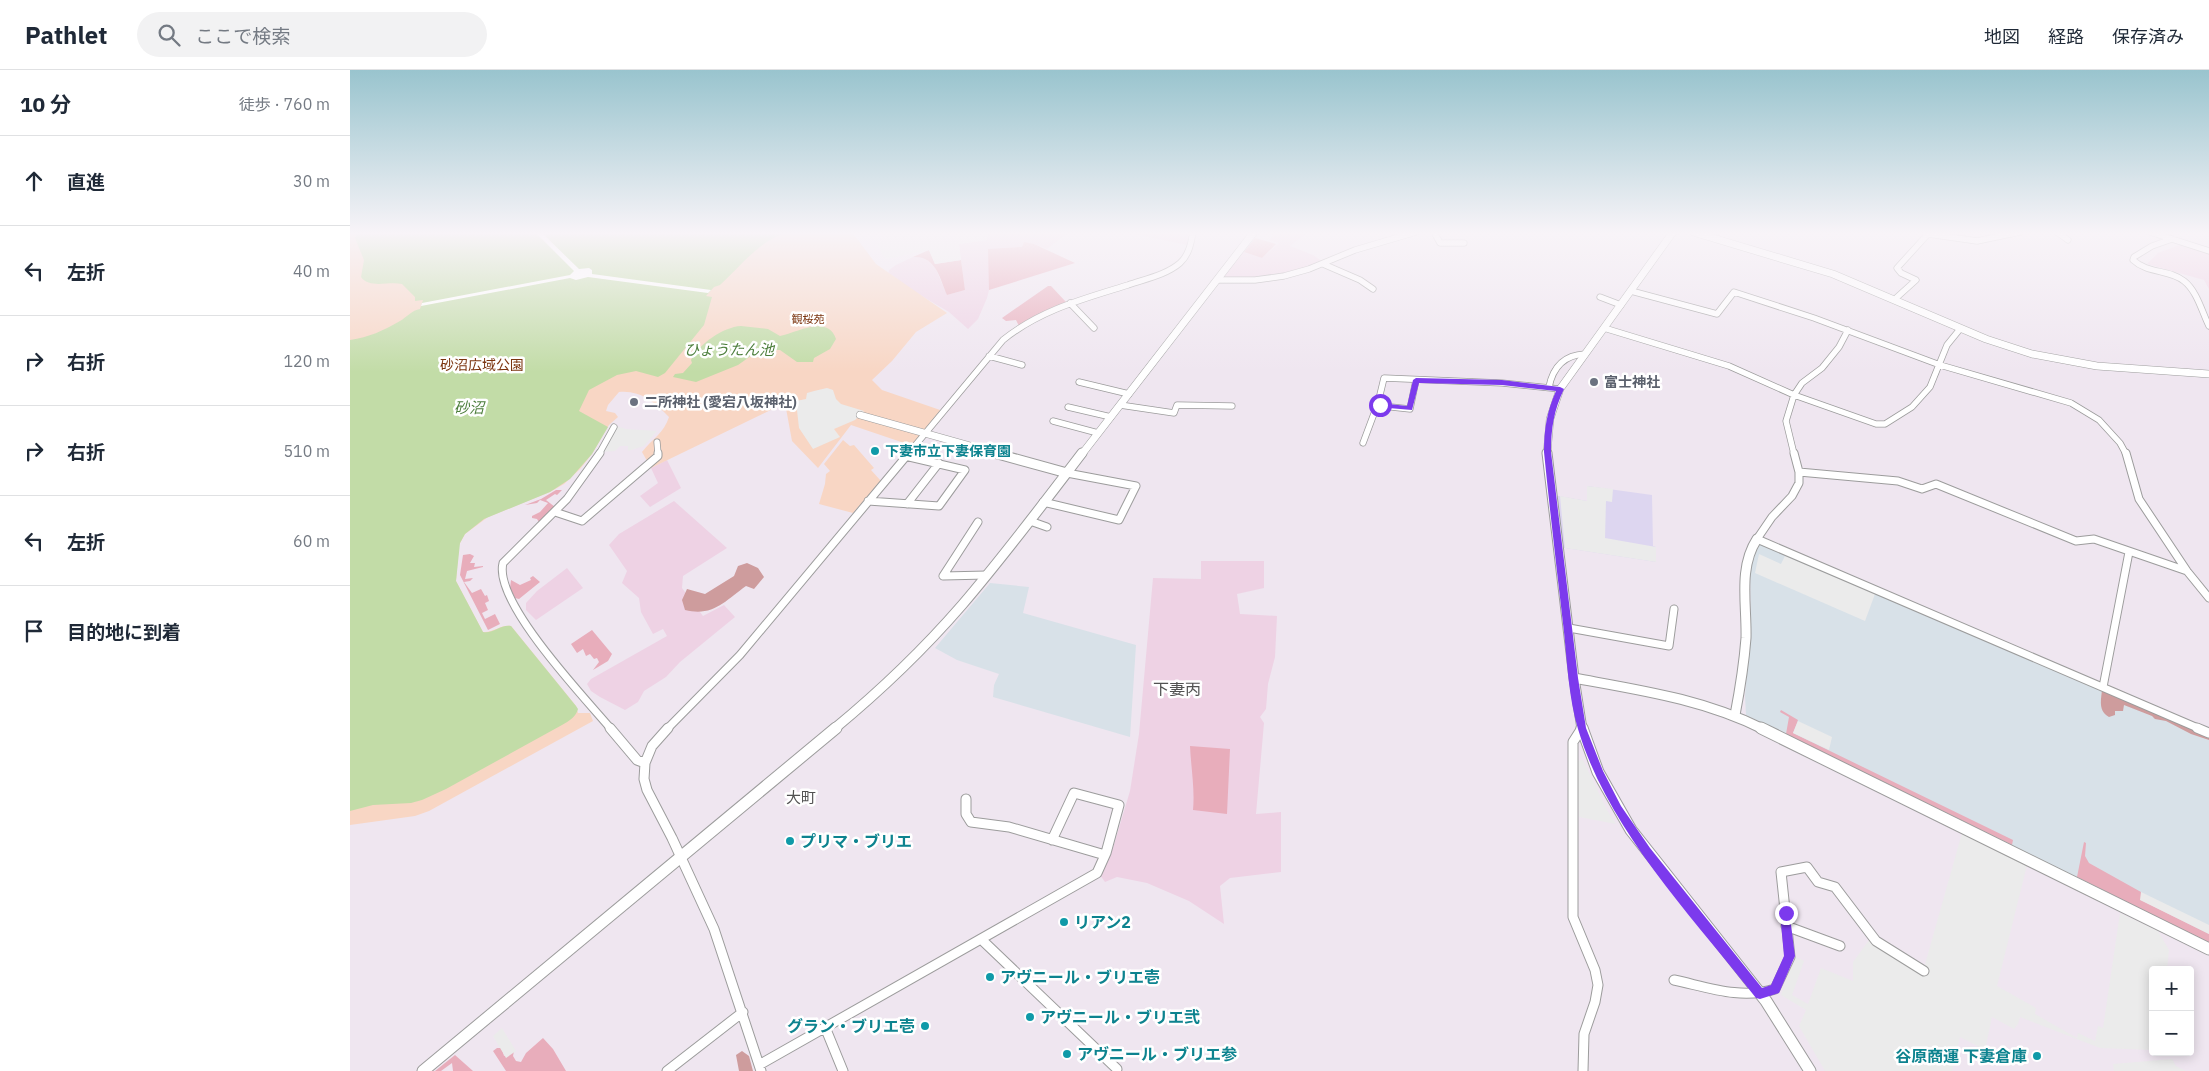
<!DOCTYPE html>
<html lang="ja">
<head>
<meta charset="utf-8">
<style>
  :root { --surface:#fff; --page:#f2f2f3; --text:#1f2937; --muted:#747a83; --line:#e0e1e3 }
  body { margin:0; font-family:"IBM Plex Sans","Noto Sans JP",sans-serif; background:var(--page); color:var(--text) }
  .controls { position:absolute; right:15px; bottom:15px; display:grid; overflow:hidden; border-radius:5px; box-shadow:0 2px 12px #0003 }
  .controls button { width:45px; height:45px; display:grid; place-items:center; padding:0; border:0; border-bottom:1px solid var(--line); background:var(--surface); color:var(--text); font:25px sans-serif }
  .stop { position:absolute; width:15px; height:15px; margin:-11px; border:4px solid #7c3aed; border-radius:50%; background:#fff }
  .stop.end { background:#7c3aed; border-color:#fff; box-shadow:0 1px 5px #0008 }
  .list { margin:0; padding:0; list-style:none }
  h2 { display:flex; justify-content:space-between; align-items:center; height:65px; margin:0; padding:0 20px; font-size:21px }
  h2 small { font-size:16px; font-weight:400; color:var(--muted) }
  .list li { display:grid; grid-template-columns:32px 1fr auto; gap:15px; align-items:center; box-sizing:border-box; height:90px; padding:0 20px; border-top:1px solid var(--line) }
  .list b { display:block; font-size:19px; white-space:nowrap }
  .list em { font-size:16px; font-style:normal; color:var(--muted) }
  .icon { flex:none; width:28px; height:28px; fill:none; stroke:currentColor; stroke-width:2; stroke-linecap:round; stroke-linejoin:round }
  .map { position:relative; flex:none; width:1859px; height:1001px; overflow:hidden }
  header { display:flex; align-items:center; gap:30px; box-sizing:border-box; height:70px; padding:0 25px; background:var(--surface); border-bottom:1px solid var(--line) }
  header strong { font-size:24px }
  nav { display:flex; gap:28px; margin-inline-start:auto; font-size:18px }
  .search { width:350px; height:45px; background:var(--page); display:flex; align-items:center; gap:12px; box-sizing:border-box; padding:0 18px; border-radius:28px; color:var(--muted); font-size:19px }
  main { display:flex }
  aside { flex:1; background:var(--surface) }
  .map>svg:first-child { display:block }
</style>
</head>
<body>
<header>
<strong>Pathlet</strong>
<div class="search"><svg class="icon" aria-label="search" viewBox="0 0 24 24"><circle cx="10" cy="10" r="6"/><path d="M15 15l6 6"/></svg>ここで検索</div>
<nav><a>地図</a><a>経路</a><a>保存済み</a></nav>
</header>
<main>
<aside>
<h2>10 分<small>徒歩 · 760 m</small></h2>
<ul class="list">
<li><svg class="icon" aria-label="ahead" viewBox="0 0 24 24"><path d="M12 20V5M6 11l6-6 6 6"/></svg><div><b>直進</b></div><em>30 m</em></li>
<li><svg class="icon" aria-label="left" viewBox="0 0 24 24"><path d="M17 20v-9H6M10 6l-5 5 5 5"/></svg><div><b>左折</b></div><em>40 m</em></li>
<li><svg class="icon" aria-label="right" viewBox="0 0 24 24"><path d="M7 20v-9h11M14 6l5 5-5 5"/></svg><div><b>右折</b></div><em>120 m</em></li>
<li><svg class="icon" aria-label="right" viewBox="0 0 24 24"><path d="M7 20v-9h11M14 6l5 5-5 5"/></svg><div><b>右折</b></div><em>510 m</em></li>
<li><svg class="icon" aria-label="left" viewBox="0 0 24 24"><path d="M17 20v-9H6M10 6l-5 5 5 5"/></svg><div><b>左折</b></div><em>60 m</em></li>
<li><svg class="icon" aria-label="arrive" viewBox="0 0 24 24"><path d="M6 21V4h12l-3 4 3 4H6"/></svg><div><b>目的地に到着</b></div></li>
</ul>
</aside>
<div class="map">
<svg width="1859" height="1001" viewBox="0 0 1859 1001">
  <rect width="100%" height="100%" fill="#efe6f0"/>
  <path fill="#ddd6f0" d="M 1237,416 L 1302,425 L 1303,476 L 1306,477 L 1306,492 L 1209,477 L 1203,425 L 1237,431 Z"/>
  <path fill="#d8e1e8" d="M 1409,472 L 1859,667 L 1859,873 L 1396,645 L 1395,626 L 1401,552 L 1400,499 L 1405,477 Z
    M 640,513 L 679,517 L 673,543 L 786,575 L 780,667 L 643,627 L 644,615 L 649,604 L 607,590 L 585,578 Z"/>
  <path fill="#eed2e4" d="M 638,162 L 719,162 L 697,179 L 684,174 L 672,177 L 640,216 L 637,228 L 628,249 L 618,259 L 599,242 L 538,206 L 539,200 L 546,195 L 563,187 L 571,186 L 576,188 L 584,195 L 597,225 L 615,220 L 609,174 L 637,170 Z
    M 775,162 L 839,162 L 837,175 Z
    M 927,162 L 958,162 L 940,176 L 963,185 L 973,192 L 948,202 L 915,208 L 873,208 L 893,182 L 912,188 L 929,173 L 919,170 Z
    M 1832,174 L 1859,183 L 1859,219 L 1854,210 L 1797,194 L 1808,183 Z
    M 317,390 L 331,418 L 300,437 L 290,426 L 308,413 L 301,398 Z
    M 324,431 L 377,478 L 333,506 L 332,518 L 353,546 L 374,535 L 385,547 L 330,592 L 316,607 L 294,621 L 288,632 L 275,640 L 250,627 L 241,621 L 237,614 L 241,609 L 317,566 L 313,559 L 303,564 L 291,542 L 289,528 L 272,513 L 277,501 L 259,475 L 269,464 Z
    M 851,491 L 914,491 L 914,518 L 887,524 L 890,544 L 927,546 L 925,587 L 918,614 L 916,639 L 910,647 L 914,653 L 906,744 L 931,742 L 931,802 L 880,808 L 870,816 L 874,854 L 839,831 L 797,813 L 767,807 L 755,812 L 750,805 L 763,778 L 780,721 L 789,664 L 803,508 L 851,509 Z
    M 217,498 L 233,518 L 186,550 L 176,540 L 176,533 L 187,521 Z"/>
  <path fill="#e8adbb" d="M 905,168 L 926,174 L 912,188 L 894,182 Z
    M 674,172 L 684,174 L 725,193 L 639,220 L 638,179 L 672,177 Z
    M 579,180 L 585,194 L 611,190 L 615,220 L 597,225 C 590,209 586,185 563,187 Z
    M 698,216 L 701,216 L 716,232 L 669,256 L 666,250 L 656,251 L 652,248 Z
    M 206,420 L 212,420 L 207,425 L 205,424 L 196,430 L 205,437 L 189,452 L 187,449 L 182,448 L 182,446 L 190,442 L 198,433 L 190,430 L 187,433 L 175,435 L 191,429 Z
    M 120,484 L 124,486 L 120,493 L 125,493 L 124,497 L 133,496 L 133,497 L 117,501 L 115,509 L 123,508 L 120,511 L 114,512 L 122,523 L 131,519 L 135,526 L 137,525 L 139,531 L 135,533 L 138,540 L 132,543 L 135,549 L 145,544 L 150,554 L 138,560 L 110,505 L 113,485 Z
    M 183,506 L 190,512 L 169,529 L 165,528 L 160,518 L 161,510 L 170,515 L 181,510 L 180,508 Z
    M 242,560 L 262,584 L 258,591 L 243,600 L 249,592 L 247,588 L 244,589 L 240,584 L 236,586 L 233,579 L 227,583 L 221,574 Z
    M 1431,640 L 1448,650 L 1443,663 L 1663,770 L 1662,775 L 1436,664 L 1439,647 L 1430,642 Z
    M 840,676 L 880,679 L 877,744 L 843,740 C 845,719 841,698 840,676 Z
    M 1734,772 L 1736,773 L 1735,786 L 1739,793 L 1791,822 L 1791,830 L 1859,864 L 1859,873 L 1727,807 Z
    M 193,968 L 203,979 L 216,1001 L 156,1001 L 143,981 L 147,978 L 152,978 L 154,986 L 164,981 L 163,986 L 166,991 L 171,992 L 176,983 Z
    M 105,985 L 123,1001 L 103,1001 L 102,993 L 91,1001 L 85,1001 Z"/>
  <path fill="#ce9c9d" d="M 397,493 L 408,498 L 414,507 L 404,519 L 396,516 C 375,531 363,547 335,540 L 332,530 L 337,519 L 355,524 L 384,506 L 388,496 Z
    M 1752,620 C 1788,634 1823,652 1859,667 L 1859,670 L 1841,664 L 1816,651 L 1805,649 L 1802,646 L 1774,635 L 1773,641 L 1765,641 L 1765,645 L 1759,647 C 1748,641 1751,630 1752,620 Z
    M 392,981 L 399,986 L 403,1001 L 389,1001 L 386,985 Z"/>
  <path fill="#f8d6c4" d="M 0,162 L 502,162 L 526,194 L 597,243 L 566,262 L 542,291 L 522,310 L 532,320 L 593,341 L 563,376 L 501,355 L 468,398 L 442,371 L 435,333 L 301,398 L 292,382 C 302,369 314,363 319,347 C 305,332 290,320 269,322 L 258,335 L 256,341 L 265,343 L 268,347 L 259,355 L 242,384 L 230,399 L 214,414 L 200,422 L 138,447 L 115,464 L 109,475 L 106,511 L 133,562 C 143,563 151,554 161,556 L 226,636 L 228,643 L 240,643 L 243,651 L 79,741 L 65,746 L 0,755 Z
    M 493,370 L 500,376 L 504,375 L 524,398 L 521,400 L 531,411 L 503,443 L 469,434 L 475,414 L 476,404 L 480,401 L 474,394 Z"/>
  <path fill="#ebebeb" d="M 539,162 L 593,162 L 591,169 L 596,171 L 606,170 L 605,162 L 638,162 L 637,170 L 609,174 L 611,190 L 585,194 L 579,180 L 537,189 L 532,185 L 530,178 L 527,175 Z
    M 477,318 L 483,320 L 486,329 L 491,334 L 514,341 L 505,350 L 484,359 L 490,367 L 463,379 L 449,358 L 446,331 L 456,329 L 457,323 L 464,321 Z
    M 266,356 L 276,359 L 307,361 L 294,376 L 278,381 L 278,376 L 270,376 L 265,381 L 250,382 Z
    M 1237,416 L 1263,419 L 1262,432 L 1256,431 L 1255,468 L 1306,477 L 1306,492 L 1215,478 L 1210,426 L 1237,431 Z
    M 1409,484 L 1431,494 L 1435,486 L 1525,524 L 1515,551 L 1405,503 Z
    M 1448,651 L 1482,667 L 1479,680 L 1443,663 Z
    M 1233,690 L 1257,740 L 1266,754 L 1229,747 L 1226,691 Z
    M 1612,763 L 1677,795 L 1647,916 L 1686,938 L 1685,944 L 1727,968 L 1728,963 L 1745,971 L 1748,956 L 1753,958 L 1770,843 L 1808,861 L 1819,880 L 1817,900 L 1803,900 L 1803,980 L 1750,978 L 1670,947 L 1668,954 L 1664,959 L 1642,947 L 1635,980 L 1610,967 L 1602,1001 L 1475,1001 L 1449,956 L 1456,940 L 1431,925 L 1445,886 L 1454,891 L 1442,925 L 1458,934 L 1471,898 L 1503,911 L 1503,892 L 1519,870 L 1572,905 Z
    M 1791,822 L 1859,855 L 1859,864 L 1790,830 Z
    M 152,958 L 166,981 L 156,988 L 143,966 Z
    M 1822,989 L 1826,996 L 1836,1001 L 1764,1001 L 1763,994 Z"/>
  <path fill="#c2dca7" d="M 8,162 L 439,162 C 409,170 392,195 370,215 L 364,217 L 356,226 L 362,227 L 354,255 L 315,303 L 308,307 L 286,301 L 267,305 L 239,320 L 229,341 L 258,357 L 242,384 L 220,409 L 200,422 L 134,449 L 115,464 L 110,473 L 106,511 L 133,562 C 143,564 151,554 161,556 L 226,636 L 228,639 C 226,647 219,651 212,655 L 96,719 L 72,730 L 61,733 L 23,735 L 0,741 L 0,270 C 19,267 33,261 50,251 C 57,247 62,240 70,239 L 73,230 L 65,231 L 65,227 L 52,214 C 38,211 20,219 11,207 L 14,190 L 5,168 Z
    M 391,256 L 418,259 L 430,266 C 446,263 478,244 486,269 L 480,279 L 464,288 L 463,292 L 447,292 L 430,280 L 419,280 L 405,283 L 388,295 L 346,312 L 323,307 L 325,304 L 333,303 L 342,293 L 341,290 C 349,274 373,257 391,256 Z"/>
  <path fill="#fff" d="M 185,162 L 191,162 L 229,199 L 239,198 L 242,200 L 242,204 L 361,220 L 358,223 L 238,207 L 226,210 L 220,208 L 71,236 L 72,233 L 220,205 L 224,201 Z"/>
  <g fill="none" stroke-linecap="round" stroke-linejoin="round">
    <defs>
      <path id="minor-far2" d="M 1084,162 L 1090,173 L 1114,173
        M 1707,162 L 1718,170
        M 1800,162 L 1859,181
        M 1822,169 L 1802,176 L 1784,187 L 1783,190 C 1798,204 1819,199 1834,211 C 1847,221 1852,242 1859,256
        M 973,194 L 1010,210 L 1023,219
        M 868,210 L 905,210 L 934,206 L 959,199 L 1005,180 L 1066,162
        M 1281,221 L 1367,244 L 1384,222 L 1464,248 L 1590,295 L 1721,333 L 1749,350 L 1770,373 L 1776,384
        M 1250,227 L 1271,235
        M 1545,229 L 1566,210 L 1551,203 L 1547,198 L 1578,164 L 1627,171 L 1670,162
        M 720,233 L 744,258
        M 1254,258 L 1379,296 L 1444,325 L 1526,354 L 1535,354 L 1562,337 L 1580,317 L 1597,275 L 1610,259
        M 639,286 L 672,295
        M 729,312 L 779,324
        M 1199,317 C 1203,297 1214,285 1235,284
        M 1028,333 L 1032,336 L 1060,339 L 1066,310
        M 770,335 L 824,343 L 827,335 L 882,336
        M 718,337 L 761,347
        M 703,351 L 748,363
        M 307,372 L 308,384
        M 1013,373 L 1028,333 L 1034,308 L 1152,313 L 1210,319
        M 249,384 L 264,357
        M 558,384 L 653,270 C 690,240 733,229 778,215 C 795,209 816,205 830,193 C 839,185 841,173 843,162
        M 1444,384 L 1436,351 L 1444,325 L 1452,313 L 1472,298 L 1489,277 L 1498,260"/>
      <path id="minor-far1" d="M 250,383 L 217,429 L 153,493 C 143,532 235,628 261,659
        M 1444,383 L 1449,402 L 1449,413 L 1442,426 L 1422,447 L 1407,469 L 1850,659
        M 1776,383 L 1789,429 L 1837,501 L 1859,528
        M 1449,402 L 1548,411 L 1572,419 L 1586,414 L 1726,471 L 1744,469 L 1837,501
        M 518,431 L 589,436 L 615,400 L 555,386
        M 693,432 L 769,450 L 786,416 L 717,403
        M 557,434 L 589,393
        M 205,442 L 232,451 L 308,386 L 308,383
        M 680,451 L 697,457
        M 628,452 L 593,506 L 637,505
        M 1219,558 L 1319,576 L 1324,539
        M 1753,617 L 1779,482
        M 317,659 L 390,585 L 559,383"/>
      <path id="minor" d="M 260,658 L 287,690 L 295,693
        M 318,658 L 302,676 L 295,693 L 294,709 L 297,720 L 322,768 L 364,859 L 411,1001
        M 1232,658 L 1223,672 L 1223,847 L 1245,900 L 1248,915 L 1245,932 L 1234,964 L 1233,1001
        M 1847,658 L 1859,663
        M 616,729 L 616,744 L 621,752 L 659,757 L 755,785
        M 1436,856 L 1490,876
        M 632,870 L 767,999
        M 1324,910 C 1357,917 1391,930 1425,919 L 1440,887 L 1431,802 L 1457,797 L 1468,812 L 1485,817 L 1526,871 L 1574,901
        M 475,957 L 493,1001
        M 409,995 L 747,803 L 756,783 L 769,735 L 724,723 L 702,770
        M 317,1001 L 393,942"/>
      <path id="tertiary-far2" d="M 1343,162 L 1483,204 L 1636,269 L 1682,284 L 1747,296 L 1859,304
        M 510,345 L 649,384
        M 732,384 L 904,162
        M 1197,384 L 1200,349 L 1210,319 L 1323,162"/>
      <path id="tertiary-far1" d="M 644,383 L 717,403
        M 1197,383 L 1224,608 L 1232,659
        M 1224,608 C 1289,620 1353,629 1413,659
        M 1385,645 C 1390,619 1394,594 1396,568 C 1397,535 1388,498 1407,469
        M 484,659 C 530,621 573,580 612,535 C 654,486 693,434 732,383"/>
      <path id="tertiary" d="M 1232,658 L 1248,702 L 1281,760 L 1416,931 L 1460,1001
        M 1411,658 L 1859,879
        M 73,1001 L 486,658"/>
    </defs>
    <use href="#minor-far2" stroke="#9c9c9c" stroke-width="7"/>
    <use href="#minor-far1" stroke="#9c9c9c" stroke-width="9"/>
    <use href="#minor" stroke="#9c9c9c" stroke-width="11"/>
    <use href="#tertiary-far2" stroke="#9c9c9c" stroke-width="8"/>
    <use href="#tertiary-far1" stroke="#9c9c9c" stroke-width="11"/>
    <use href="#tertiary" stroke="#9c9c9c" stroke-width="13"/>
    <use href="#minor-far2" stroke="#fff" stroke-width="5.5"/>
    <use href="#minor-far1" stroke="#fff" stroke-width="7"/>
    <use href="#minor" stroke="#fff" stroke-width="9"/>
    <use href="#tertiary-far2" stroke="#fff" stroke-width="7"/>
    <use href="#tertiary-far1" stroke="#fff" stroke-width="9"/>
    <use href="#tertiary" stroke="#fff" stroke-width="11"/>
  </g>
  <linearGradient id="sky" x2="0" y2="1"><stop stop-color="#99c4ce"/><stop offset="0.54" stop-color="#f8f4f8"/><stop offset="1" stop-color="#f8f4f8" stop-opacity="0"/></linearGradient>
  <rect width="1859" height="302" fill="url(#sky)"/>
  <path fill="#7c3aed" d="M 1066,308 L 1152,310 L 1210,317 L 1214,319 C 1204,340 1201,358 1201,382 L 1228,608 L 1236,658 L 1253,701 L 1271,736 L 1300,778 L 1412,918 L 1421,915 L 1434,886 L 1430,843 L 1436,838 L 1439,839 L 1445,886 L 1429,923 L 1410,929 L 1406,928 C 1342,846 1258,760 1228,659 C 1219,630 1217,592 1214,562 C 1207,502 1200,442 1194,382 C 1194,359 1197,341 1206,321 L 1152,315 L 1069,313 L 1062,340 L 1027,337 L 1027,333 L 1030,333 L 1057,336 L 1063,310 Z"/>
  <g fill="#6b7280" stroke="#fff" stroke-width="2">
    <circle cx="1244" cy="312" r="5"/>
    <circle cx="284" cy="332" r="5"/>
  </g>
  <g fill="#0f9aa8" stroke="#fff" stroke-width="2">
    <circle cx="525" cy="381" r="5"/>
    <circle cx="440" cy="771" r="5"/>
    <circle cx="714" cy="852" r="5"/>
    <circle cx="640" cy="907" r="5"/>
    <circle cx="680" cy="947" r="5"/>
    <circle cx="575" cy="956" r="5"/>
    <circle cx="717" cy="984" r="5"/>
    <circle cx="1687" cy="986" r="5"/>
  </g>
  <g text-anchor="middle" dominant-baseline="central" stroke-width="5" stroke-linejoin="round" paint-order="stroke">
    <g font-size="11" fill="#7b340f" stroke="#fff">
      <text x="458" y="249">観桜苑</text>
    </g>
    <g font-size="14" fill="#7b340f" stroke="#fff">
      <text x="132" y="295">砂沼広域公園</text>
    </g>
    <g font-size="14" font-weight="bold" fill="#5b616d" stroke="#fff" text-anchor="start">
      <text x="1254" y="312">富士神社</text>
      <text x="294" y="332">二所神社 (愛宕八坂神社)</text>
    </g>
    <g font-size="14" font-weight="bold" fill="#0d838f" stroke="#fff" text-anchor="start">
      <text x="535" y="381">下妻市立下妻保育園</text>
    </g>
    <g font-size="15" font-style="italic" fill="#4c7e3c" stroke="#fff">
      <text x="379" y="279">ひょうたん池</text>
      <text x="119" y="337">砂沼</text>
    </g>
    <g font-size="15" fill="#525252" stroke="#fff">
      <text x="451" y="727">大町</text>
    </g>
    <g font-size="16" fill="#525252" stroke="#fff">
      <text x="827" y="619">下妻丙</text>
    </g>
    <g font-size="16" font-weight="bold" fill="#0d838f" stroke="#fff" text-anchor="start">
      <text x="450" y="771">プリマ・ブリエ</text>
      <text x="724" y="852">リアン2</text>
      <text x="650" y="907">アヴニール・ブリエ壱</text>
      <text x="690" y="947">アヴニール・ブリエ弐</text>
      <text x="565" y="956" text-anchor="end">グラン・ブリエ壱</text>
      <text x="727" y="984">アヴニール・ブリエ参</text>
      <text x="1677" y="986" text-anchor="end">谷原商運 下妻倉庫</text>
    </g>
  </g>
</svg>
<div class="controls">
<button>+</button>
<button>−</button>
</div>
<div class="stop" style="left:1030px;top:335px"></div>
<div class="stop end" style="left:1436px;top:843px"></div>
</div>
</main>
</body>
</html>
